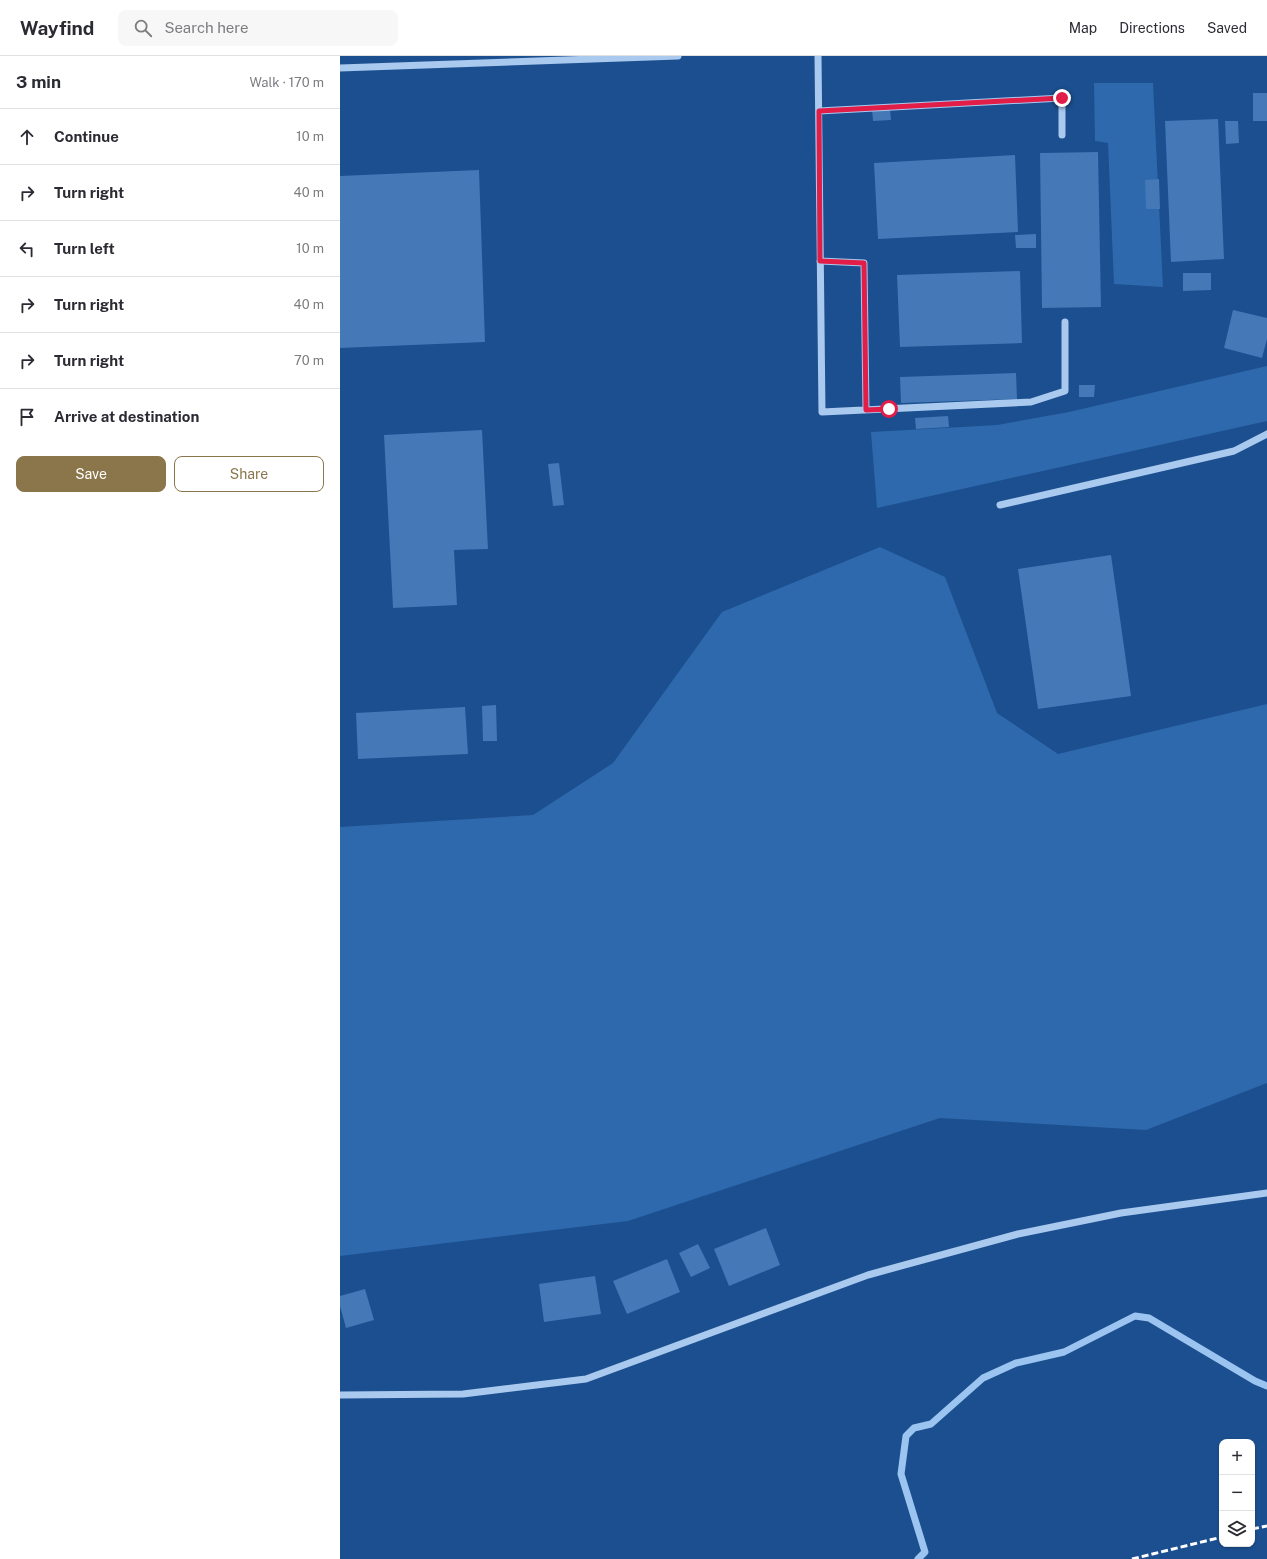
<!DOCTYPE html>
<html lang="en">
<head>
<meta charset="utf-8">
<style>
  :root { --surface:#fff; --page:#f7f7f7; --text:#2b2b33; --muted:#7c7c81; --line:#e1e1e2; --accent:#8a764a }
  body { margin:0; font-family:"Public Sans",sans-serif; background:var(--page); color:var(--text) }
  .controls { position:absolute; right:12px; bottom:12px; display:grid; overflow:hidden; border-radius:8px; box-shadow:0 1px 3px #0004 }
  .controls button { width:36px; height:36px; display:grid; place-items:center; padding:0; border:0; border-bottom:1px solid var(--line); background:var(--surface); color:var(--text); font:20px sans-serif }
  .stop { position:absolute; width:12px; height:12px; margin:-9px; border:3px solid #e11d48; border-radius:50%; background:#fff }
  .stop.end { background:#e11d48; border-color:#fff; box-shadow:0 1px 4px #0008 }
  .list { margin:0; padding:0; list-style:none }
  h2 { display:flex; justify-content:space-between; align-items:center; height:52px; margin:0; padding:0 16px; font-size:17px }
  h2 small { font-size:13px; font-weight:400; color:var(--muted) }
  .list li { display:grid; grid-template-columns:26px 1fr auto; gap:12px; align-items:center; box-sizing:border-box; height:56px; padding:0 16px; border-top:1px solid var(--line) }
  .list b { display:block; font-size:15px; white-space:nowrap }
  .list em { font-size:13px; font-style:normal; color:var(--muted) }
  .actions { display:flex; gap:8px; padding:12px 16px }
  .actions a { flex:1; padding:9px 0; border:1px solid var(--accent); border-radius:8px; text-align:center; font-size:14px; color:var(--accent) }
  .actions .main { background:var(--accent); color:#fff }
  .icon { flex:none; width:22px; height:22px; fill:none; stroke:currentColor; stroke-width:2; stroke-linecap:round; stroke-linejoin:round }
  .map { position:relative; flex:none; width:927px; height:1503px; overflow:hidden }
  header { display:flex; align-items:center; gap:24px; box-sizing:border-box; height:56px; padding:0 20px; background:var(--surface); border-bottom:1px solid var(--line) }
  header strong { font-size:19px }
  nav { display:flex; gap:22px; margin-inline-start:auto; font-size:14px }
  .search { width:280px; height:36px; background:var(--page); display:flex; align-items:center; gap:10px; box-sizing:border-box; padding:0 14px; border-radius:8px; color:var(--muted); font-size:15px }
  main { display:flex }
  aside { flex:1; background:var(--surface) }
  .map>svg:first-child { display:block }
</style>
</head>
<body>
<header>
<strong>Wayfind</strong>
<div class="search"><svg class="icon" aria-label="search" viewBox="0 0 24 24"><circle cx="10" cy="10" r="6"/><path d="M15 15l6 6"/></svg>Search here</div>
<nav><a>Map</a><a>Directions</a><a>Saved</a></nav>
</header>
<main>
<aside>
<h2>3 min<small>Walk · 170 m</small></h2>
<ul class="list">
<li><svg class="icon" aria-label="ahead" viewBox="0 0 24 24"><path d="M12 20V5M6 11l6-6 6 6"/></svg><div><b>Continue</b></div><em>10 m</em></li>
<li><svg class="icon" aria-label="right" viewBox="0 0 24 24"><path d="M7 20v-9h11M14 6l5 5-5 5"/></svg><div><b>Turn right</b></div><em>40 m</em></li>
<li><svg class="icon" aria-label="left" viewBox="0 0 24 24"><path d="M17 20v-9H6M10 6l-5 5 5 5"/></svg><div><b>Turn left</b></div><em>10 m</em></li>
<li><svg class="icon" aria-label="right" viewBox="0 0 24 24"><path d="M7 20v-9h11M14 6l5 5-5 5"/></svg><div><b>Turn right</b></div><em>40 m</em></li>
<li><svg class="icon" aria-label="right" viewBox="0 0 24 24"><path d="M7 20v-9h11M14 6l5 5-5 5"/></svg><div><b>Turn right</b></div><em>70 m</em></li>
<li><svg class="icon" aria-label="arrive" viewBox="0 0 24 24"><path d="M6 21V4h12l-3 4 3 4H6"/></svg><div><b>Arrive at destination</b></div></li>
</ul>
<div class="actions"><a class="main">Save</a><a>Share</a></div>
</aside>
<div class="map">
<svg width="927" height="1503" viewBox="0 0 927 1503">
  <rect width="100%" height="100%" fill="#1b4f8f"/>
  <path fill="#2e69ad" d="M 754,27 L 813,27 L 823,231 L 774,228 L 768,87 L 755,85 Z
    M 927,310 L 927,365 L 537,452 L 531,376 L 657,369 L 729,356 Z
    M 540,491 L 605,521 L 657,657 L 718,698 L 927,648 L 927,1027 L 806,1074 L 600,1062 L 288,1165 L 0,1200 L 0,771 L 193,759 L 273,707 L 382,556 Z"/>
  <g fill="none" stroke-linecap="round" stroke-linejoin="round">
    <path stroke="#9cc4f0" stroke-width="7" d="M 578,1503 L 585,1496 L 561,1418 L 566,1380 L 574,1372 L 591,1368 L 643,1322 L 676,1307 L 724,1296 L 795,1260 L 809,1262 L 915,1325 L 927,1330"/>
  </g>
  <path fill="#4478b7" d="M 913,37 L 927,37 L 927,65 L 913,65 Z
    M 550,52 L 551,64 L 533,65 L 532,53 Z
    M 878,63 L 884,203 L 831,206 L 825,65 Z
    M 885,65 L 898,65 L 899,87 L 886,88 Z
    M 758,96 L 761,251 L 702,252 L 700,97 Z
    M 675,99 L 678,176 L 538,183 L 534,107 Z
    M 139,114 L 145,286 L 0,292 L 0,120 Z
    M 819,123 L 820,153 L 806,153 L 805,124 Z
    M 696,178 L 696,192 L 676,192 L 675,179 Z
    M 680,215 L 682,287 L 560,291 L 557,219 Z
    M 843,217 L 871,217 L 871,234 L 843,235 Z
    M 893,254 L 927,262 L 927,283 L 922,302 L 884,292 Z
    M 676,317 L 677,343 L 561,347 L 560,321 Z
    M 739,329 L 755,329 L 754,341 L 739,341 Z
    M 608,360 L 609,371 L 576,373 L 575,362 Z
    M 142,374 L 148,493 L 114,494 L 117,549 L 53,552 L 44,379 Z
    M 219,407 L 224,449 L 213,450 L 208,408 Z
    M 771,499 L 791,640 L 698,653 L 678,513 Z
    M 156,649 L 157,685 L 143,685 L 142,650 Z
    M 125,651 L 128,698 L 18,703 L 16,657 Z
    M 426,1172 L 440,1209 L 389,1230 L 374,1193 Z
    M 358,1188 L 370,1212 L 351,1221 L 339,1197 Z
    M 327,1203 L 340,1236 L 287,1258 L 273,1225 Z
    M 255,1220 L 261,1258 L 204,1266 L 199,1228 Z
    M 25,1233 L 34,1264 L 6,1272 L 0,1250 L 0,1240 Z"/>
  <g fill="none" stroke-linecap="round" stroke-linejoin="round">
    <path stroke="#a9c9ee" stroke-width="7" d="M 478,0 L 482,356 L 691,346 L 725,335 L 725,266
      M 0,12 L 338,0
      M 479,55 L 722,42 L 722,79
      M 480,205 L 524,207 L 526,354
      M 660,449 L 894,395 L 927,378
      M 0,1339 L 123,1338 L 246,1323 L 528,1219 L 678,1178 L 781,1157 L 927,1137"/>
    <path stroke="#fff" stroke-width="3" stroke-dasharray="7 3" stroke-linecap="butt" d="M 912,1473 L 927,1470
      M 792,1503 L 882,1481"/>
  </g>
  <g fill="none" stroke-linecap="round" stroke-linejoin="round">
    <path stroke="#e11d48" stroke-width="5" d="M 549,353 L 526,354 L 524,207 L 480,205 L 479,55 L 722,42"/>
  </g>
</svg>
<div class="controls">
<button>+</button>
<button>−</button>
<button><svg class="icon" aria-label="layers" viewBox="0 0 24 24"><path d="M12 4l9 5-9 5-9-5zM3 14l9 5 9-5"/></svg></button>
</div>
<div class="stop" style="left:549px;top:353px"></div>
<div class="stop end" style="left:722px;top:42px"></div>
</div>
</main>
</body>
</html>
